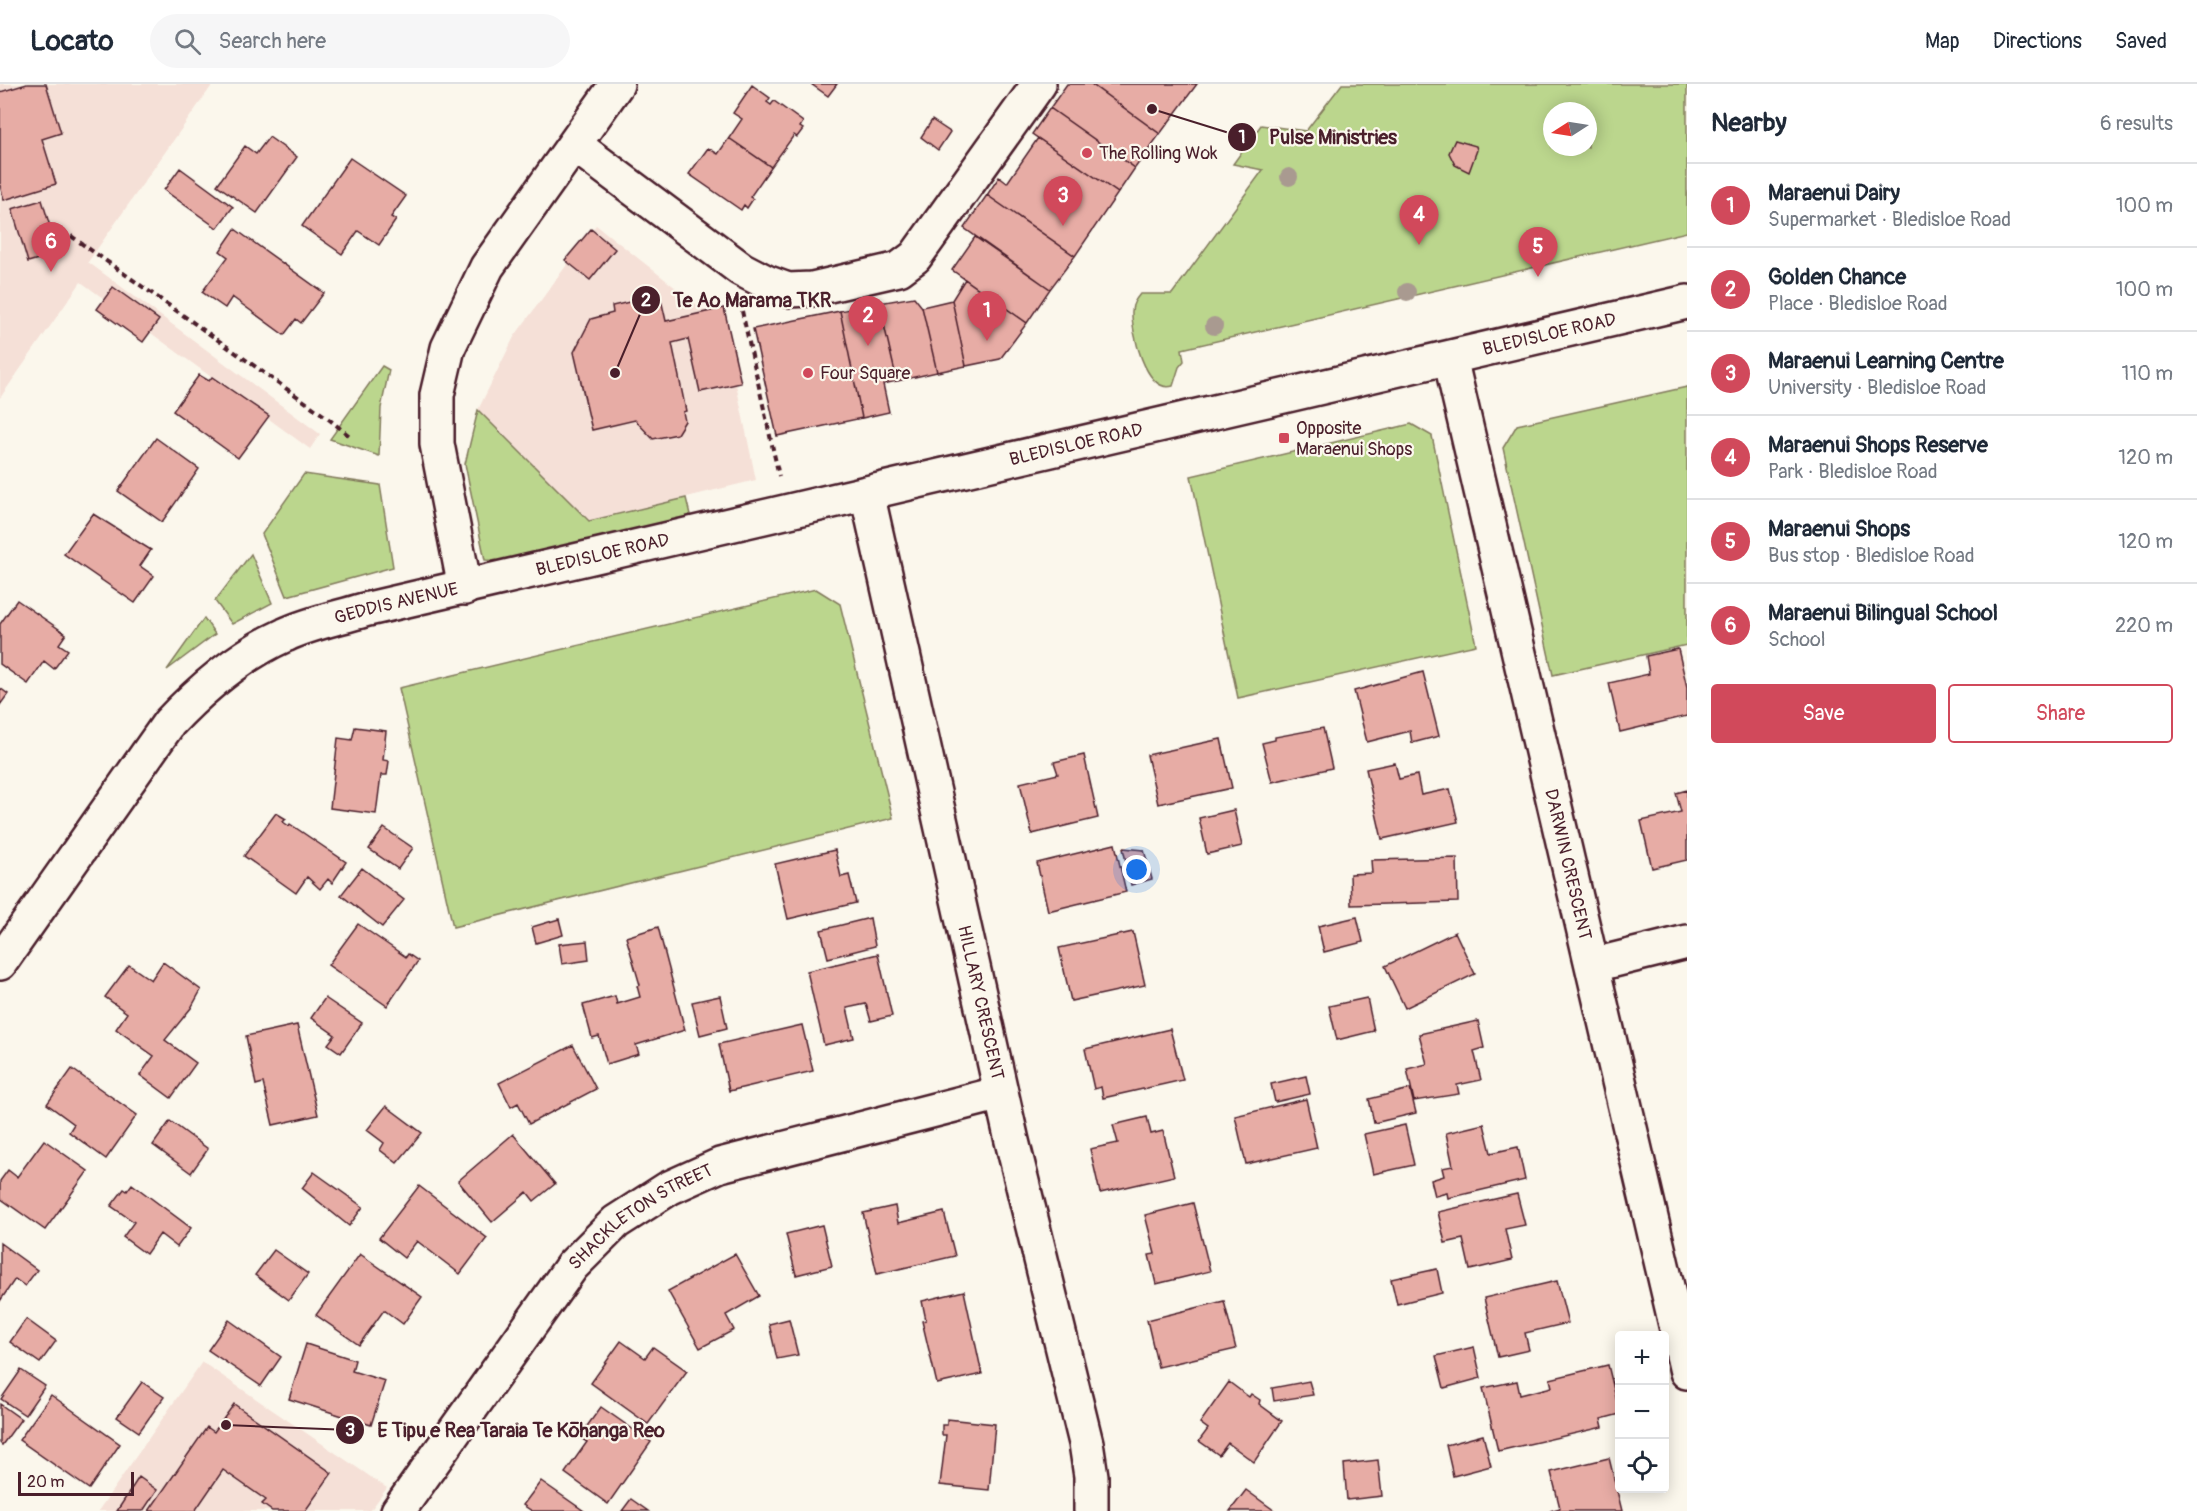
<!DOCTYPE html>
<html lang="en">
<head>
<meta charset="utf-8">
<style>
  :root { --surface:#fff; --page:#f6f6f7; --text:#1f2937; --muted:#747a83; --line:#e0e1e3; --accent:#d1495b }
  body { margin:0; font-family:Pangolin,sans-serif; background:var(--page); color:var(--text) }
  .controls { position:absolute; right:18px; bottom:18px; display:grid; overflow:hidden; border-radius:6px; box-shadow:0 3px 15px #0003 }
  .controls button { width:54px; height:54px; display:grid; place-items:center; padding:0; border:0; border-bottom:2px solid var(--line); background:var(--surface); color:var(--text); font:30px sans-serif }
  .compass { position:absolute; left:1543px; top:18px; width:54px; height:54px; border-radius:50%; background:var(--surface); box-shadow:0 3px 15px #0003; rotate:258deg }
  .scale { position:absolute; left:18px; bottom:15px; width:116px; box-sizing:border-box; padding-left:6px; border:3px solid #4a1f2b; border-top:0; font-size:16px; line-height:21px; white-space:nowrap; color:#4a1f2b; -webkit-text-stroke:4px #fbf7ec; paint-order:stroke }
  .you { position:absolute; left:1137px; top:786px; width:21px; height:21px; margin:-15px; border:4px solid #fff; border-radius:50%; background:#1a73e8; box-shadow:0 0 0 9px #1a73e833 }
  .badge { display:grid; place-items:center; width:39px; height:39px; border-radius:50%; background:var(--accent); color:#fff; font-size:20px; font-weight:700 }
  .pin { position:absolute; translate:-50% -50px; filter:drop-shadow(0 2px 3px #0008) }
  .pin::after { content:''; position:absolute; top:32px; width:21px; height:18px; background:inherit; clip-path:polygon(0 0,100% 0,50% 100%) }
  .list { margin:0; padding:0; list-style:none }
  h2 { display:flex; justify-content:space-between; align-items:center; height:78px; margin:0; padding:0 24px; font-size:26px }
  h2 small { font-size:20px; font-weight:400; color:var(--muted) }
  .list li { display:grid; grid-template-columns:39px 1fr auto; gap:18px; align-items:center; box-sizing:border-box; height:84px; padding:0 24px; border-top:2px solid var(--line) }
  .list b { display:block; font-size:22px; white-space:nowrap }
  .list p { margin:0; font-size:20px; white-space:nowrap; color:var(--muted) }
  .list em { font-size:20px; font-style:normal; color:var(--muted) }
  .actions { display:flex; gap:12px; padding:18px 24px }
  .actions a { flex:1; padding:14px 0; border:2px solid var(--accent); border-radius:6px; text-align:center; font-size:21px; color:var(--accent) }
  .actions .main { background:var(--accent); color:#fff }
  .icon { flex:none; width:33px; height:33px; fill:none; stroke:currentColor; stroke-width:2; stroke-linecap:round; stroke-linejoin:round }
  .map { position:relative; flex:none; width:1687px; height:1427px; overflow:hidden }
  header { display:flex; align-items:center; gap:36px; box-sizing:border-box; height:84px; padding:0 30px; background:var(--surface); border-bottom:2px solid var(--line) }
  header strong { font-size:28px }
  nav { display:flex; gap:33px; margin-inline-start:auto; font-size:21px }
  .search { width:420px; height:54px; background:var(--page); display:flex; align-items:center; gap:15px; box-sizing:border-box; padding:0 21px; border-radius:33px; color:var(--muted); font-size:22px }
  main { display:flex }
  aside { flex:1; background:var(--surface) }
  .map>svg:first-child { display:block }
</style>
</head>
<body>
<header>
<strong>Locato</strong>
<div class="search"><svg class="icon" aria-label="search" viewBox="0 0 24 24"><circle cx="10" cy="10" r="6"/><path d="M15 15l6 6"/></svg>Search here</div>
<nav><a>Map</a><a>Directions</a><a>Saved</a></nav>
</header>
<main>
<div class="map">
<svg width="1687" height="1427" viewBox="0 0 1687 1427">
  <rect width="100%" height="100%" fill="#fbf7ec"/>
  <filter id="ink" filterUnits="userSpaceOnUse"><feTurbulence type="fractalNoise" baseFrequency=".0167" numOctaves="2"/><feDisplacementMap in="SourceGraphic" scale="12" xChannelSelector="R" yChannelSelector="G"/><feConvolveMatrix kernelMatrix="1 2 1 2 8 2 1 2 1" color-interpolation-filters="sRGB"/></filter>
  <g filter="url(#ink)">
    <path fill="#f5e0d7" d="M 0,0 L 213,0 L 88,178 L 320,350 L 310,365 L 81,198 L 0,314 Z
      M 596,141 L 724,242 L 756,396 L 589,437 L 478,326 L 514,253 Z
      M 202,1278 L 387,1404 L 370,1427 L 98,1427 Z"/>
    <path fill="#bbd68d" stroke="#827a5c" stroke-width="1.5" fill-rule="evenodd" d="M 1342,0 L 1687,0 L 1687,148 L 1182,265 L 1184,277 L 1179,283 L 1173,302 C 1145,310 1131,246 1132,227 C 1132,220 1136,215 1140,210 L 1172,210 L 1263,86 L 1233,80 L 1261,41 L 1306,47 ZM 1552,27 L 1588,27 L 1588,63 L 1552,63 Z
      M 382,282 L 389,286 L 381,324 L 379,372 L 330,355 Z
      M 1687,303 L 1687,561 L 1553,591 L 1503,364 L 1517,341 Z
      M 478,326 L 589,437 L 686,414 L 692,439 L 525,478 L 485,476 L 465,380 Z
      M 1411,340 L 1432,352 L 1476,561 L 1238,614 L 1191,392 Z
      M 304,390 L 380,401 L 393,483 L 287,512 L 262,450 Z
      M 251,470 L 272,519 L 232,540 L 215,517 Z
      M 816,505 L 840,520 L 893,734 L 453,843 L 399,604 Z
      M 204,534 L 215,550 L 167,586 Z"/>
    <path fill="#e7aca5" stroke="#4a1f2b" stroke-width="1.5" d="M 27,0 L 46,0 L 61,49 L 42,55 L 56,100 L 4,116 L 0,102 L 0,8 Z
      M 811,0 L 837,0 L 828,12 Z
      M 1067,0 L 1091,0 L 1160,50 L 1135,84 L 1050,24 Z
      M 1091,0 L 1197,0 L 1160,50 Z
      M 752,1 L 770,14 L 767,18 L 771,21 L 774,17 L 803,38 L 800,43 L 803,45 L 797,53 L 794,51 L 771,83 L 729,54 L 742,35 L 733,29 Z
      M 1050,24 L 1135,84 L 1118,109 L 1032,50 Z
      M 932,36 L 950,48 L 938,66 L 921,53 Z
      M 269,53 L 297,73 L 257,129 L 217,101 L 245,62 L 256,70 Z
      M 729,54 L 771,83 L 750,113 L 753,115 L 747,124 L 744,121 L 741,126 L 689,90 L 708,64 L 718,70 Z
      M 1038,54 L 1118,109 L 1075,172 L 987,111 L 999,93 L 1007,99 Z
      M 1455,56 L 1476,62 L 1477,66 L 1469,88 L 1455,81 L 1449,69 Z
      M 350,74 L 406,112 L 391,133 L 396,136 L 379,161 L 358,147 L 342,170 L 302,142 Z
      M 180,84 L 233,123 L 217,144 L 164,106 Z
      M 987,111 L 1075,172 L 1050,205 L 964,144 Z
      M 42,116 L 58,169 L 28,178 L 12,125 Z
      M 235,145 L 324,209 L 301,239 L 296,235 L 284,251 L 232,213 L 225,224 L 202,208 L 228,173 L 220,167 Z
      M 591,145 L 615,165 L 590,196 L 565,176 Z
      M 975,153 L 1050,205 L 1027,239 L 952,186 Z
      M 965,195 L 1027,239 L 1000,275 L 966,282 L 952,216 Z
      M 113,203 L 159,236 L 143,258 L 97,225 Z
      M 660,211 L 666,237 L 724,224 L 741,299 L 700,308 L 688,255 L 672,259 L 686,327 L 683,328 L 685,337 L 677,350 L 653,355 L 635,336 L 592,346 L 574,268 L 591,235 L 613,229 L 612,222 Z
      M 914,213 L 922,223 L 937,288 L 897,297 L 879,219 Z
      M 952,216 L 966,282 L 937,288 L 922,223 Z
      M 879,219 L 897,297 L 883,300 L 889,328 L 862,334 L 840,227 Z
      M 840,227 L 862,334 L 777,352 L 753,245 Z
      M 199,291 L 209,297 L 212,293 L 269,332 L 238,374 L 173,327 Z
      M 156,354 L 199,385 L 162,438 L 118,407 Z
      M 93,430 L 151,466 L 140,482 L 154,492 L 135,519 L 64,470 Z
      M 17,516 L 66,550 L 59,560 L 68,566 L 54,585 L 44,577 L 28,600 L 0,580 L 0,540 Z
      M 1678,565 L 1687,603 L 1687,632 L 1620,648 L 1609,599 L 1649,590 L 1646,572 Z
      M 1423,588 L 1439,652 L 1412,659 L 1410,647 L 1367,658 L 1354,607 Z
      M 0,604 L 8,610 L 0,621 Z
      M 355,643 L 386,647 L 383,676 L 389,677 L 387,691 L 381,691 L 376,730 L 330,724 L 338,654 L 352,656 Z
      M 1323,644 L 1332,684 L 1272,698 L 1262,659 L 1275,656 L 1275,653 Z
      M 1221,655 L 1232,704 L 1158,720 L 1147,671 Z
      M 1084,671 L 1098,734 L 1032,750 L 1020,699 L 1058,690 L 1054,678 Z
      M 1395,679 L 1399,695 L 1417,691 L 1421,711 L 1450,705 L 1458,738 L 1382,755 L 1366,685 Z
      M 1687,706 L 1687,776 L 1652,784 L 1641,737 L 1681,728 L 1676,709 Z
      M 1234,726 L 1242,762 L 1207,770 L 1199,734 Z
      M 276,729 L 286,735 L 283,738 L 289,742 L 290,740 L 346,778 L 332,799 L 328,795 L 320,805 L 307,793 L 296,809 L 244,772 Z
      M 384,744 L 413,764 L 398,785 L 369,765 Z
      M 1115,760 L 1126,808 L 1048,827 L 1037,779 Z
      M 1123,764 L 1144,766 L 1152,795 L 1131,801 Z
      M 835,766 L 841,793 L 849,791 L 856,819 L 788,835 L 775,780 Z
      M 1457,774 L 1458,818 L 1351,821 L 1350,790 L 1372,789 L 1371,776 Z
      M 362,784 L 404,816 L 382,843 L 341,811 Z
      M 1357,833 L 1363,858 L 1324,868 L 1318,842 Z
      M 870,834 L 875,862 L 828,874 L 821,846 Z
      M 559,835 L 563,851 L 536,859 L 532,843 Z
      M 358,840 L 406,873 L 408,870 L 418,877 L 387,922 L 328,881 Z
      M 658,843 L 685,946 L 636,961 L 639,970 L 607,980 L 599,952 L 592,954 L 583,921 L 615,912 L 617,920 L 640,913 L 637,902 L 640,901 L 626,853 Z
      M 1133,848 L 1145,901 L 1071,917 L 1059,864 Z
      M 1455,848 L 1475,890 L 1405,924 L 1385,882 Z
      M 587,857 L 589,876 L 562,880 L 559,860 Z
      M 878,870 L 892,932 L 871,937 L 866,920 L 847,924 L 854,954 L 824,961 L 807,887 Z
      M 163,878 L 201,906 L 191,924 L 165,956 L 196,979 L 171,1014 L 140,991 L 154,972 L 116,945 L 127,929 L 105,913 L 129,881 L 151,896 Z
      M 720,912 L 727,944 L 700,951 L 692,918 Z
      M 325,914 L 362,939 L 341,969 L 328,960 L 335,951 L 311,934 Z
      M 1367,914 L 1374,947 L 1337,956 L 1329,922 Z
      M 1478,937 L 1484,964 L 1474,967 L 1481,996 L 1457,1001 L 1459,1010 L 1414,1017 L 1407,985 L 1427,980 L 1419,950 Z
      M 297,941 L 318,1031 L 273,1041 L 263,999 L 256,1001 L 246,952 Z
      M 802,941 L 813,987 L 729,1007 L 719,960 Z
      M 1170,945 L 1183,996 L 1103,1014 L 1101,1003 L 1094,1005 L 1085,965 Z
      M 573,961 L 596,1005 L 529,1040 L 518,1019 L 511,1023 L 499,999 Z
      M 72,985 L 137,1031 L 106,1075 L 69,1048 L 74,1040 L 47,1020 Z
      M 1306,992 L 1310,1010 L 1275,1018 L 1271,1000 Z
      M 1410,1005 L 1416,1029 L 1374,1039 L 1369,1015 Z
      M 1306,1015 L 1317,1064 L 1246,1080 L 1235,1032 Z
      M 386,1022 L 422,1049 L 397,1079 L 380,1066 L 384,1059 L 367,1046 Z
      M 1147,1033 L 1151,1050 L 1163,1047 L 1174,1092 L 1100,1109 L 1090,1065 L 1118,1059 L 1113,1041 Z
      M 170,1037 L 208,1065 L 191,1089 L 153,1061 Z
      M 1484,1040 L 1491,1069 L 1518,1063 L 1525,1096 L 1448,1114 L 1447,1109 L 1435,1112 L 1431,1096 L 1444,1092 L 1442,1084 L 1453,1082 L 1446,1049 Z
      M 1405,1041 L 1414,1081 L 1373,1090 L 1364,1050 Z
      M 513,1050 L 555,1100 L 534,1117 L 527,1108 L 492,1138 L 458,1097 Z
      M 44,1056 L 88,1087 L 45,1146 L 0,1114 L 0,1097 L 8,1086 L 17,1093 Z
      M 314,1088 L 363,1123 L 349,1142 L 302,1104 Z
      M 132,1100 L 191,1144 L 177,1163 L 160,1150 L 146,1170 L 123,1153 L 134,1138 L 111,1122 L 124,1105 L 127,1107 Z
      M 419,1102 L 487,1154 L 460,1190 L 417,1157 L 404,1174 L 379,1154 Z
      M 1517,1110 L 1525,1141 L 1505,1145 L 1512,1176 L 1470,1186 L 1463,1155 L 1445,1159 L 1438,1128 Z
      M 1193,1119 L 1210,1187 L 1156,1200 L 1149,1171 L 1155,1170 L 1145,1131 Z
      M 895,1122 L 898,1139 L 944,1128 L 955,1172 L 877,1190 L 863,1129 Z
      M 822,1141 L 832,1182 L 796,1191 L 786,1150 Z
      M 0,1159 L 37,1186 L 25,1202 L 15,1195 L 0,1217 Z
      M 274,1166 L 308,1190 L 289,1216 L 255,1191 Z
      M 360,1170 L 422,1213 L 403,1240 L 384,1226 L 359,1261 L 316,1231 Z
      M 735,1170 L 759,1212 L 726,1231 L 734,1246 L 700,1264 L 668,1207 Z
      M 1437,1185 L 1442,1209 L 1397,1220 L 1391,1195 Z
      M 1557,1197 L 1568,1239 L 1525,1249 L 1529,1266 L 1498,1273 L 1484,1214 Z
      M 964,1207 L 982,1290 L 937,1300 L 922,1237 L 926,1236 L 922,1217 Z
      M 1224,1217 L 1236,1265 L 1158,1283 L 1147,1236 Z
      M 26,1235 L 56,1257 L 40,1279 L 10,1258 Z
      M 789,1235 L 798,1271 L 777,1275 L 769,1240 Z
      M 229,1236 L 281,1273 L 261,1302 L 208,1266 Z
      M 621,1257 L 645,1274 L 653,1263 L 687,1287 L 648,1340 L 591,1299 Z
      M 306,1260 L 355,1276 L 352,1287 L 385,1297 L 371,1341 L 289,1315 Z
      M 1474,1263 L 1481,1294 L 1444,1304 L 1436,1272 Z
      M 1608,1281 L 1620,1330 L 1601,1335 L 1603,1343 L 1498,1367 L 1483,1304 L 1517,1297 L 1520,1311 L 1552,1303 L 1550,1295 Z
      M 21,1286 L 45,1302 L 25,1331 L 1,1315 Z
      M 1309,1297 L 1313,1311 L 1274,1317 L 1272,1304 Z
      M 142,1298 L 164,1313 L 139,1348 L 117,1333 Z
      M 1229,1298 L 1249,1313 L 1251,1310 L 1260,1316 L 1259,1320 L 1282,1337 L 1254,1378 L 1228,1359 L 1219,1371 L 1199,1357 L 1208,1345 L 1200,1339 Z
      M 51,1311 L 120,1360 L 89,1405 L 19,1356 Z
      M 0,1320 L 21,1335 L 2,1361 L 0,1359 Z
      M 234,1320 L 332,1389 L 305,1427 L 272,1427 L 262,1420 L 266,1416 L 223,1386 L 195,1427 L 149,1427 L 207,1343 L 214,1348 Z
      M 601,1323 L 651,1358 L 608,1420 L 565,1389 L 587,1358 L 579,1353 Z
      M 947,1335 L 995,1340 L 989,1406 L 940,1401 L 946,1351 L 942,1351 L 942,1341 L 947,1341 Z
      M 1483,1351 L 1491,1382 L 1453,1392 L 1446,1361 Z
      M 1609,1374 L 1622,1427 L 1550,1427 L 1560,1424 L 1551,1388 Z
      M 1378,1376 L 1382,1412 L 1347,1416 L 1344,1380 Z
      M 139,1393 L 157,1406 L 143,1427 L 117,1427 Z
      M 541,1397 L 584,1427 L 532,1427 L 523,1421 Z
      M 1246,1406 L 1275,1427 L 1230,1427 Z
      M 631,1415 L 648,1427 L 622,1427 Z"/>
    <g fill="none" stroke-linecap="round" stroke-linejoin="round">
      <defs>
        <g id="minor">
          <path d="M 575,61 L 741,185 L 766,198 L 788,206 L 812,205 L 899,185 L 915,173 L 1039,0"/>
          <path id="s1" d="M 1450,274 L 1687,1288"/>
          <path id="s2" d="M 867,409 L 1012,1057 L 1086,1359 L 1091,1392 L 1091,1427"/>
          <path d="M 465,504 L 437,360 L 437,311 L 448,264 L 487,183 L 617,0"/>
          <path id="s3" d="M 0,879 L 169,639 C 202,604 240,571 285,551 C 310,539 338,534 364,526 L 1687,218"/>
          <path d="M 1594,881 L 1687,858"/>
          <path id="s4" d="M 398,1427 L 572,1182 L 616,1138 L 669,1104 L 720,1081 L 1001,1009"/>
        </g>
      </defs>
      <use href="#minor" stroke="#4a1f2b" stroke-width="38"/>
      <path stroke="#4a1f2b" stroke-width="4" stroke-dasharray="6 4.5" stroke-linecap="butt" d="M 71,152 L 325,332 L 352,354
        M 742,227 L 779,392"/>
      <use href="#minor" stroke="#fbf7ec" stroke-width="33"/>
    </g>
    <g fill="#a99a90">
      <circle cx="1289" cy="93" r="9"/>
      <circle cx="1407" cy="208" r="9"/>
      <circle cx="1214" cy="242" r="9"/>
    </g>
  </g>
  <g fill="#d1495b" stroke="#fbf7ec" stroke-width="2">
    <circle cx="1087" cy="69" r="6"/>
    <circle cx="808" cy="289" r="6"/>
    <rect x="1278" y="348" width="12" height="12" rx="3"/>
  </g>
  <g text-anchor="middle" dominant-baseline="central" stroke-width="4.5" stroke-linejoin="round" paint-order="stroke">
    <g font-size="18" fill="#4a1f2b" stroke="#fbf7ec" text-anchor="start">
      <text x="1099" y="69">The Rolling Wok</text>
      <text x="820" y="289">Four Square</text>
      <text x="1296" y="344">Opposite<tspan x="1296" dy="21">Maraenui Shops</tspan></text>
    </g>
    <g font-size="18" fill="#4a1f2b" stroke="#fbf7ec">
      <text stroke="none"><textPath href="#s3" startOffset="1740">BLEDISLOE ROAD</textPath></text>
      <text stroke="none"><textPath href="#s3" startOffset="1254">BLEDISLOE ROAD</textPath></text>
      <text stroke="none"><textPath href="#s3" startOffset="768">BLEDISLOE ROAD</textPath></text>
      <text stroke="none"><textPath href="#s3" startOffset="556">GEDDIS AVENUE</textPath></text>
      <text stroke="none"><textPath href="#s1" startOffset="520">DARWIN CRESCENT</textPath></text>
      <text stroke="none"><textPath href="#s2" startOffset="522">HILLARY CRESCENT</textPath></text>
      <text stroke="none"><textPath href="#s4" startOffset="386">SHACKLETON STREET</textPath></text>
    </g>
  </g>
  <path fill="none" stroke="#4a1f2b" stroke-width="2" d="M1152 25L1242 53M615 289L646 216M226 1341L350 1346"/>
  <g fill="#4a1f2b" stroke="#fbf7ec" stroke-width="2">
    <circle cx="1152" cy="25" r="6"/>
    <circle cx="615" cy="289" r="6"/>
    <circle cx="226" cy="1341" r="6"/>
    <circle cx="1242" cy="53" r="15"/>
    <circle cx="646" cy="216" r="15"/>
    <circle cx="350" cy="1346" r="15"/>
  </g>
  <g font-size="18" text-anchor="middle" font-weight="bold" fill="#fff">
    <text x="1242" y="59">1</text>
    <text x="646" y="222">2</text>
    <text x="350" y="1352">3</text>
  </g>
  <g font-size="20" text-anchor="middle" font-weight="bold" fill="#4a1f2b" stroke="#fbf7ec" stroke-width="4.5" stroke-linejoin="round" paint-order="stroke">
    <text x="1333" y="60">Pulse Ministries</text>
    <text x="752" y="223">Te Ao Marama TKR</text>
    <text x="521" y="1353">E Tipu e Rea Taraia Te Kōhanga Reo</text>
  </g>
</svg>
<div class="controls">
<button>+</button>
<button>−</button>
<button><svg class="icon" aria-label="locate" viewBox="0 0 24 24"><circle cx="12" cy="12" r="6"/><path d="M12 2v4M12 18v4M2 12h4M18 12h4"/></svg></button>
</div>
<svg class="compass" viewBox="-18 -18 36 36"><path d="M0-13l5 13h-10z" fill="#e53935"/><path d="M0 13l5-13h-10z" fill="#747a83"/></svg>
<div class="scale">20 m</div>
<div class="you"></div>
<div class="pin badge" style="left:987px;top:257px">1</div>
<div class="pin badge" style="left:868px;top:262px">2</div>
<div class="pin badge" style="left:1063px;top:142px">3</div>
<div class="pin badge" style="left:1419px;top:161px">4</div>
<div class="pin badge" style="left:1538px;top:193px">5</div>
<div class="pin badge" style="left:51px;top:188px">6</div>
</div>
<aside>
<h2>Nearby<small>6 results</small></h2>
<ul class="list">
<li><span class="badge">1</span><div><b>Maraenui Dairy</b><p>Supermarket · Bledisloe Road</p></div><em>100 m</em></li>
<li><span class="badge">2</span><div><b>Golden Chance</b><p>Place · Bledisloe Road</p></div><em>100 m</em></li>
<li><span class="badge">3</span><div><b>Maraenui Learning Centre</b><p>University · Bledisloe Road</p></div><em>110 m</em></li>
<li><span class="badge">4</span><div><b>Maraenui Shops Reserve</b><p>Park · Bledisloe Road</p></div><em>120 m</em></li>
<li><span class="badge">5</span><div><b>Maraenui Shops</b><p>Bus stop · Bledisloe Road</p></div><em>120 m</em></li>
<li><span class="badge">6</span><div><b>Maraenui Bilingual School</b><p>School</p></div><em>220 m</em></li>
</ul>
<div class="actions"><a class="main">Save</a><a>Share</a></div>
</aside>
</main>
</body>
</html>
